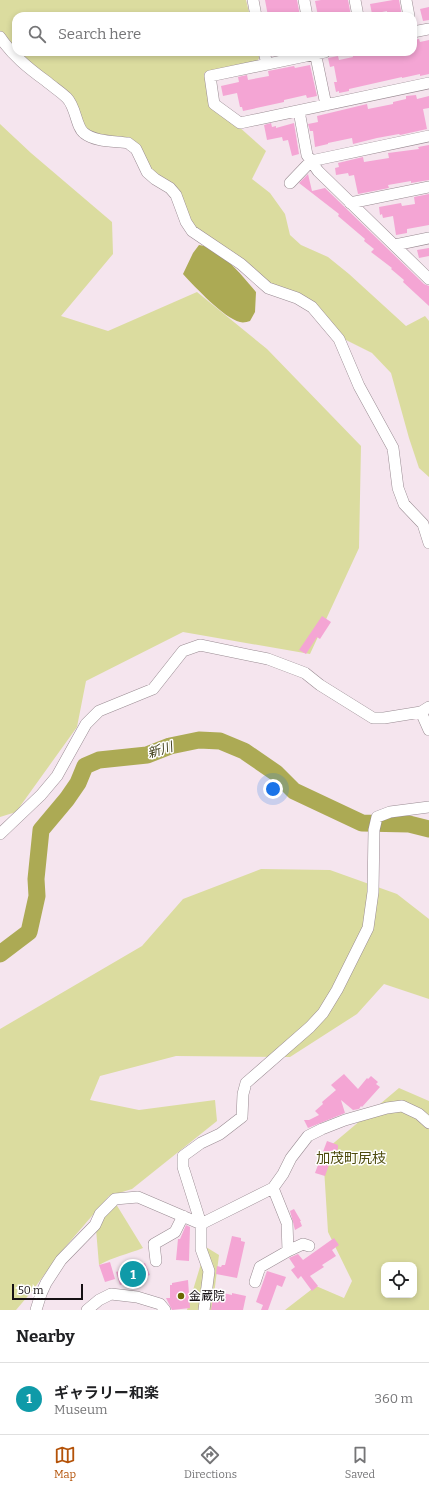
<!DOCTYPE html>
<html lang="en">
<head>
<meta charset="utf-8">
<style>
  :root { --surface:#fff; --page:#f2f2f2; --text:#202124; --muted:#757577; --line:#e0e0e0; --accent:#b45309 }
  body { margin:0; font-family:Bitter,"Noto Sans JP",serif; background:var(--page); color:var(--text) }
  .controls { position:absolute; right:12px; bottom:12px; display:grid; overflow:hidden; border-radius:8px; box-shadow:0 2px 6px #0003 }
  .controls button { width:36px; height:36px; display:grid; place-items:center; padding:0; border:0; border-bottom:1px solid var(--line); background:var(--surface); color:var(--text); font:20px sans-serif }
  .scale { position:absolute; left:12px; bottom:10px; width:71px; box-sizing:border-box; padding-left:4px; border:2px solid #151013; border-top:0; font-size:11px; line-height:14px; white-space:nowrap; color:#151013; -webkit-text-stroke:3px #fff; paint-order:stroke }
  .you { position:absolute; left:273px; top:789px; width:14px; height:14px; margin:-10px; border:3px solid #fff; border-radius:50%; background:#1a73e8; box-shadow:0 0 0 6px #1a73e833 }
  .badge { display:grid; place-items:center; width:26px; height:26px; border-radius:50%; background:var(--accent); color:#fff; font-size:13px; font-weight:700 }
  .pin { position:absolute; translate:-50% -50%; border:2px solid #fff; box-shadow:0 1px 4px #0006 }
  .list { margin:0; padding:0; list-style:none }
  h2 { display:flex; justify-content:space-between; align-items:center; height:52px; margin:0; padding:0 16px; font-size:17px }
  h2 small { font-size:13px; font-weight:400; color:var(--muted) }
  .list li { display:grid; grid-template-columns:26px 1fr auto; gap:12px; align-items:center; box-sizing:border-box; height:72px; padding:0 16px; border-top:1px solid var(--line) }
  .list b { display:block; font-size:15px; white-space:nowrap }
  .list p { margin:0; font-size:13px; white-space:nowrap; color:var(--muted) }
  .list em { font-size:13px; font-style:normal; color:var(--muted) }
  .icon { flex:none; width:22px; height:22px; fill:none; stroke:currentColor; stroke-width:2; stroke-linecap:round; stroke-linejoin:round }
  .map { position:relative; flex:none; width:429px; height:1310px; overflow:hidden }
  .search { position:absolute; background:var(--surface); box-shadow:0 2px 6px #0003; left:12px; right:12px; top:12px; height:44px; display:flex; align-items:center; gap:10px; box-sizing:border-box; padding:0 14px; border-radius:12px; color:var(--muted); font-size:15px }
  .sheet { height:124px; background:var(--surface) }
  nav { display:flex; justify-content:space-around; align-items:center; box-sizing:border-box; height:56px; border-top:1px solid var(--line); background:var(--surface); font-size:11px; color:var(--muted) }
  nav a { display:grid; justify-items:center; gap:2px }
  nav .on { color:var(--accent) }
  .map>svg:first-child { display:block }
</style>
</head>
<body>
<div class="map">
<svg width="429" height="1310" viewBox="0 0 429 1310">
  <rect width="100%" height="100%" fill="#f5e5ee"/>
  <path fill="#dbdc9f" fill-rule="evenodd" d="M 0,0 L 246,0 L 250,16 L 16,16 L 16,51 L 0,36 Z
    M 18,52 L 259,52 L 260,56 L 257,62 L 204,73 L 211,105 L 238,126 L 266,151 L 252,179 L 270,193 L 285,214 L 290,235 L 301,245 L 328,257 L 349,274 L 406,326 L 425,316 L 429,321 L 429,477 L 419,468 L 409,438 L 391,373 L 372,353 L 338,336 L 323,317 L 271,288 L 192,228 L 177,194 L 155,178 L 137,148 L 83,131 L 76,109 Z
    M 0,124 L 31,153 L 112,222 L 113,254 L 61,316 L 108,331 L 197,292 L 267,349 L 361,446 L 359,548 L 310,654 L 183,632 L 86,681 L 77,727 L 16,812 L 0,817 Z
    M 261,869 L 330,870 L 397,894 L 429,919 L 429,999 L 384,984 L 357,1014 L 290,1057 L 176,1056 L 100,1076 L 90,1100 L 139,1110 L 215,1100 L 217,1121 L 132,1189 L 109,1196 L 61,1252 L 33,1290 L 16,1310 L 0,1310 L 0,1029 L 142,946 L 183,899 Z
    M 399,1088 L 429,1101 L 429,1310 L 285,1310 L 316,1286 L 344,1298 L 352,1281 L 328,1232 L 323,1152 ZM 384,1265 L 414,1265 L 414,1295 L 384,1295 Z
    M 116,1204 L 143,1248 C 128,1254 113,1257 99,1265 L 96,1229 L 106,1213 Z
    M 206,1247 L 219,1255 L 212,1310 L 187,1310 Z"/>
  <path fill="#acaa54" d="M 199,245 C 220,247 243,277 256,292 L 255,312 L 250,321 C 247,322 243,323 240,322 C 224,318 195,287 183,274 L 193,253 Z"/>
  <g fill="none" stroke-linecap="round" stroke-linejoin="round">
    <path stroke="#acaa54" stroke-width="17" d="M 0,954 L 29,932 L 37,896 L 36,879 L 41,830 L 67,799 L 78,783 L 85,766 L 99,760 L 147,755 L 170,746 L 199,740 L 220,741 L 244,751 L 276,773 L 294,791 L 362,823 L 409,824 L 429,829"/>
  </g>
  <path fill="#f4a5d4" d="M 265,0 L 297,0 L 300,16 L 268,16 Z
    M 321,0 L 348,0 L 351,16 L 318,16 L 315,1 Z
    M 393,0 L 399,0 L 402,16 L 394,16 L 393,12 L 387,14 L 387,11 L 372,14 L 370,4 Z
    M 429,7 L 429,20 L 423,21 L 420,9 Z
    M 419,39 L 420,42 L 429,40 L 429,74 L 420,76 L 420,74 L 402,78 L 402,77 L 349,89 L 349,91 L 339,93 L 339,91 L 336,92 L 334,82 L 337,82 L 334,66 L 330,67 L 328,58 L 338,56 L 339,60 L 353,57 L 352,52 L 413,52 L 413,40 Z
    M 310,65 L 317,96 L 307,98 L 306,95 L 284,100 L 284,102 L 243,111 L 242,107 L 240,107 L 237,93 L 223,96 L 221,86 L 239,82 L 238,77 L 247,75 L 248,80 L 269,76 L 268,71 L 294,66 L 295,68 Z
    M 416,95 L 417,99 L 429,96 L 429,108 L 423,109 L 427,129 L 400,135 L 399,134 L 377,138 L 353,144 L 352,138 L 328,143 L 328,144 L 315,147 L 313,131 L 310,131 L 308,124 L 318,122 L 317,116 L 367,104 L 368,109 L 393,104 L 393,102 L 406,99 L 406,96 Z
    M 271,123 L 272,127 L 276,126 L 276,128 L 294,123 L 299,154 L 292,156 L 288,140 L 283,141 L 282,137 L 267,140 L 264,125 Z
    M 429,145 L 429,180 L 411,183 L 411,181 L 388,185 L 389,188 L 358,194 L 354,175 L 349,176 L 348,173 L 336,175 L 335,168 L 339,167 L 338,163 L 363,157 L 364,162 L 389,158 L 388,153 L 419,149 L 418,147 Z
    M 308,174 L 312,191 L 325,188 L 424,284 L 429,286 L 429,306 L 403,282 L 404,280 L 391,269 L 392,268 L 371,252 L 374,249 L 364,241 L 365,239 L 338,216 L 339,214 L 299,183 Z
    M 429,194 L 429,225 L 407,229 L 407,233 L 396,235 L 393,216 L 383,218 L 382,214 L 380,215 L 379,207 L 401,203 L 402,206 L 415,204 L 414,197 Z
    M 429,248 L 429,256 L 419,258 L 417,250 Z
    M 322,616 L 331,622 L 320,639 L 317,637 L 306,654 L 299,650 Z
    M 344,1074 L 358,1089 L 367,1078 L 368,1079 L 371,1076 L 378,1082 L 376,1084 L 380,1087 L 362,1107 L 361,1106 L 359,1109 L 353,1110 L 341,1100 L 345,1113 L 308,1128 L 304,1120 L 309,1120 L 319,1115 L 315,1111 L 323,1104 L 322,1102 L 336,1090 L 331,1085 Z
    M 327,1141 L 338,1145 L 338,1148 L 334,1159 L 332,1163 L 330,1162 L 325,1176 L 315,1173 Z
    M 294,1209 L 301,1221 L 300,1221 L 302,1226 L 295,1230 L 290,1211 Z
    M 186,1225 L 190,1227 L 189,1261 L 176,1260 L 178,1239 L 180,1239 Z
    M 232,1236 L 241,1238 L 241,1241 L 245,1242 L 237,1278 L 216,1274 L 217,1266 L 221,1267 L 222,1265 L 225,1265 Z
    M 334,1238 L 339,1245 L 332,1250 L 336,1256 L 322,1265 L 324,1267 L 310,1276 L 318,1286 L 312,1291 L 301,1276 L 298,1279 L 291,1270 L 295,1267 L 289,1258 L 298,1254 L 303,1260 Z
    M 110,1262 L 115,1279 L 105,1282 L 99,1265 Z
    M 145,1263 L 150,1275 L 120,1285 L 116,1272 Z
    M 267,1271 L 286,1277 L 282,1287 L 277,1285 L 268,1310 L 261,1310 L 263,1305 L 256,1302 Z
    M 188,1280 L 190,1308 L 172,1310 L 166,1298 L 170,1298 L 170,1285 L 172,1285 L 172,1283 Z
    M 214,1291 L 232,1295 L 232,1293 L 246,1296 L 243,1310 L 211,1310 Z"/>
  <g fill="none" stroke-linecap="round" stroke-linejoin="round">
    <defs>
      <path id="minor" d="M 253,0 L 256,16
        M 304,0 L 307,16
        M 355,0 L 358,16
        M 406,0 L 409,16
        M 413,32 L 429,29
        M 0,37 C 12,55 28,68 46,81 C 53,87 61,92 67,98 C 76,107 76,127 84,133 C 95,142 115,141 128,143 L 136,149 L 147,172 L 155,179 L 170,188 L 176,195 L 186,222 L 192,231 L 241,264 L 268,288 L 297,298 L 312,307 L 339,339 L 359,386 L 393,448 L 398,488 L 404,504 L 423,524 L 429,543
        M 264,52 L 267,64
        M 315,52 L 326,105
        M 325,52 L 210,76 L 214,104 L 240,123 L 429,83
        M 299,111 L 307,155 L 318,171 L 429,279
        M 290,183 L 311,161 L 429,136
        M 350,203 L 429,187
        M 395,245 L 429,238
        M 421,712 L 429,730
        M 0,834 L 41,795 L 57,776 L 86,724 L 99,711 L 153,689 L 183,651 L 200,645 L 268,659 L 305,673 L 320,685 L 373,718 L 384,718 L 421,712 L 429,707
        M 201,1224 L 273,1188 L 283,1174 L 291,1158 L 308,1136 L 322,1129 L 345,1120 L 387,1108 L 402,1106 L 419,1114 L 429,1123
        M 288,1251 L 303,1244 L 309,1246
        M 156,1261 L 154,1244 L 175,1232 L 183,1216
        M 255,1282 L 260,1267 L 288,1251 L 287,1223 L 273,1188
        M 36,1310 L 41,1294 L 46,1283 L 61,1260 L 95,1225 L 100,1214 L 115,1199 L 138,1197 L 201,1224
        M 87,1310 L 99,1300 L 111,1294 L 137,1297 L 160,1304 L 165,1310
        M 204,1310 L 209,1271 L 201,1249 L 201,1224 L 183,1167 L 183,1156 L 201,1143 L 220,1134 L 242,1117 L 243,1094 L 246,1083 L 310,1027 L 323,1013 L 337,990 L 368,928 L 373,892 L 374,830 L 377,817 L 390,812 L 429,807"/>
    </defs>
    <use href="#minor" stroke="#998b92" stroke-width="12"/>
    <use href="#minor" stroke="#fff" stroke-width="11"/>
  </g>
  <circle fill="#6a6801" stroke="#fff" stroke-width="1.5" cx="181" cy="1296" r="4"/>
  <g text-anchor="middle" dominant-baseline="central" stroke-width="3" stroke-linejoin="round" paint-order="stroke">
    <g font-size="12" fill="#151013" stroke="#fff" text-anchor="start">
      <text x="189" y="1296">金蔵院</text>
    </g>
    <g font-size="13" font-style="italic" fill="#44431e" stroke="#fff">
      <text transform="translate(160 750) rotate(-17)">新川</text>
    </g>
    <g font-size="14" fill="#4e4c0e" stroke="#fff">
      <text x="351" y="1158">加茂町尻枝</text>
    </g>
  </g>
</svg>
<div class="controls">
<button><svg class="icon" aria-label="locate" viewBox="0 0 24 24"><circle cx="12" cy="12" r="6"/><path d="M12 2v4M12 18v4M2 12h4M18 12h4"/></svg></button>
</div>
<div class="scale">50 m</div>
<div class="you"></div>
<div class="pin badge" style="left:133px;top:1274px;background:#0f9aa8">1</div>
<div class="search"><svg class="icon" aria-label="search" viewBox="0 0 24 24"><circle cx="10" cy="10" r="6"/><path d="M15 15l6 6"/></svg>Search here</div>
</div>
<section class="sheet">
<h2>Nearby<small></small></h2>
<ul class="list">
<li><span class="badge" style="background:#0f9aa8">1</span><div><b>ギャラリー和楽</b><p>Museum</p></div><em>360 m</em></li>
</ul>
</section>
<nav>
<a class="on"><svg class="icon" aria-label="map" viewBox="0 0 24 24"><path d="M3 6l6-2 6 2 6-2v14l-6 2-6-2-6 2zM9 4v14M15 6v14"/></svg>Map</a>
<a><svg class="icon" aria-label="directions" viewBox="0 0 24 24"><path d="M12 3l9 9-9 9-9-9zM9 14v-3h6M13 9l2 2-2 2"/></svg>Directions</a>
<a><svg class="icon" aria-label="saved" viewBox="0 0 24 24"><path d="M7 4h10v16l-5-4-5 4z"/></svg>Saved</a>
</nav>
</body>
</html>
